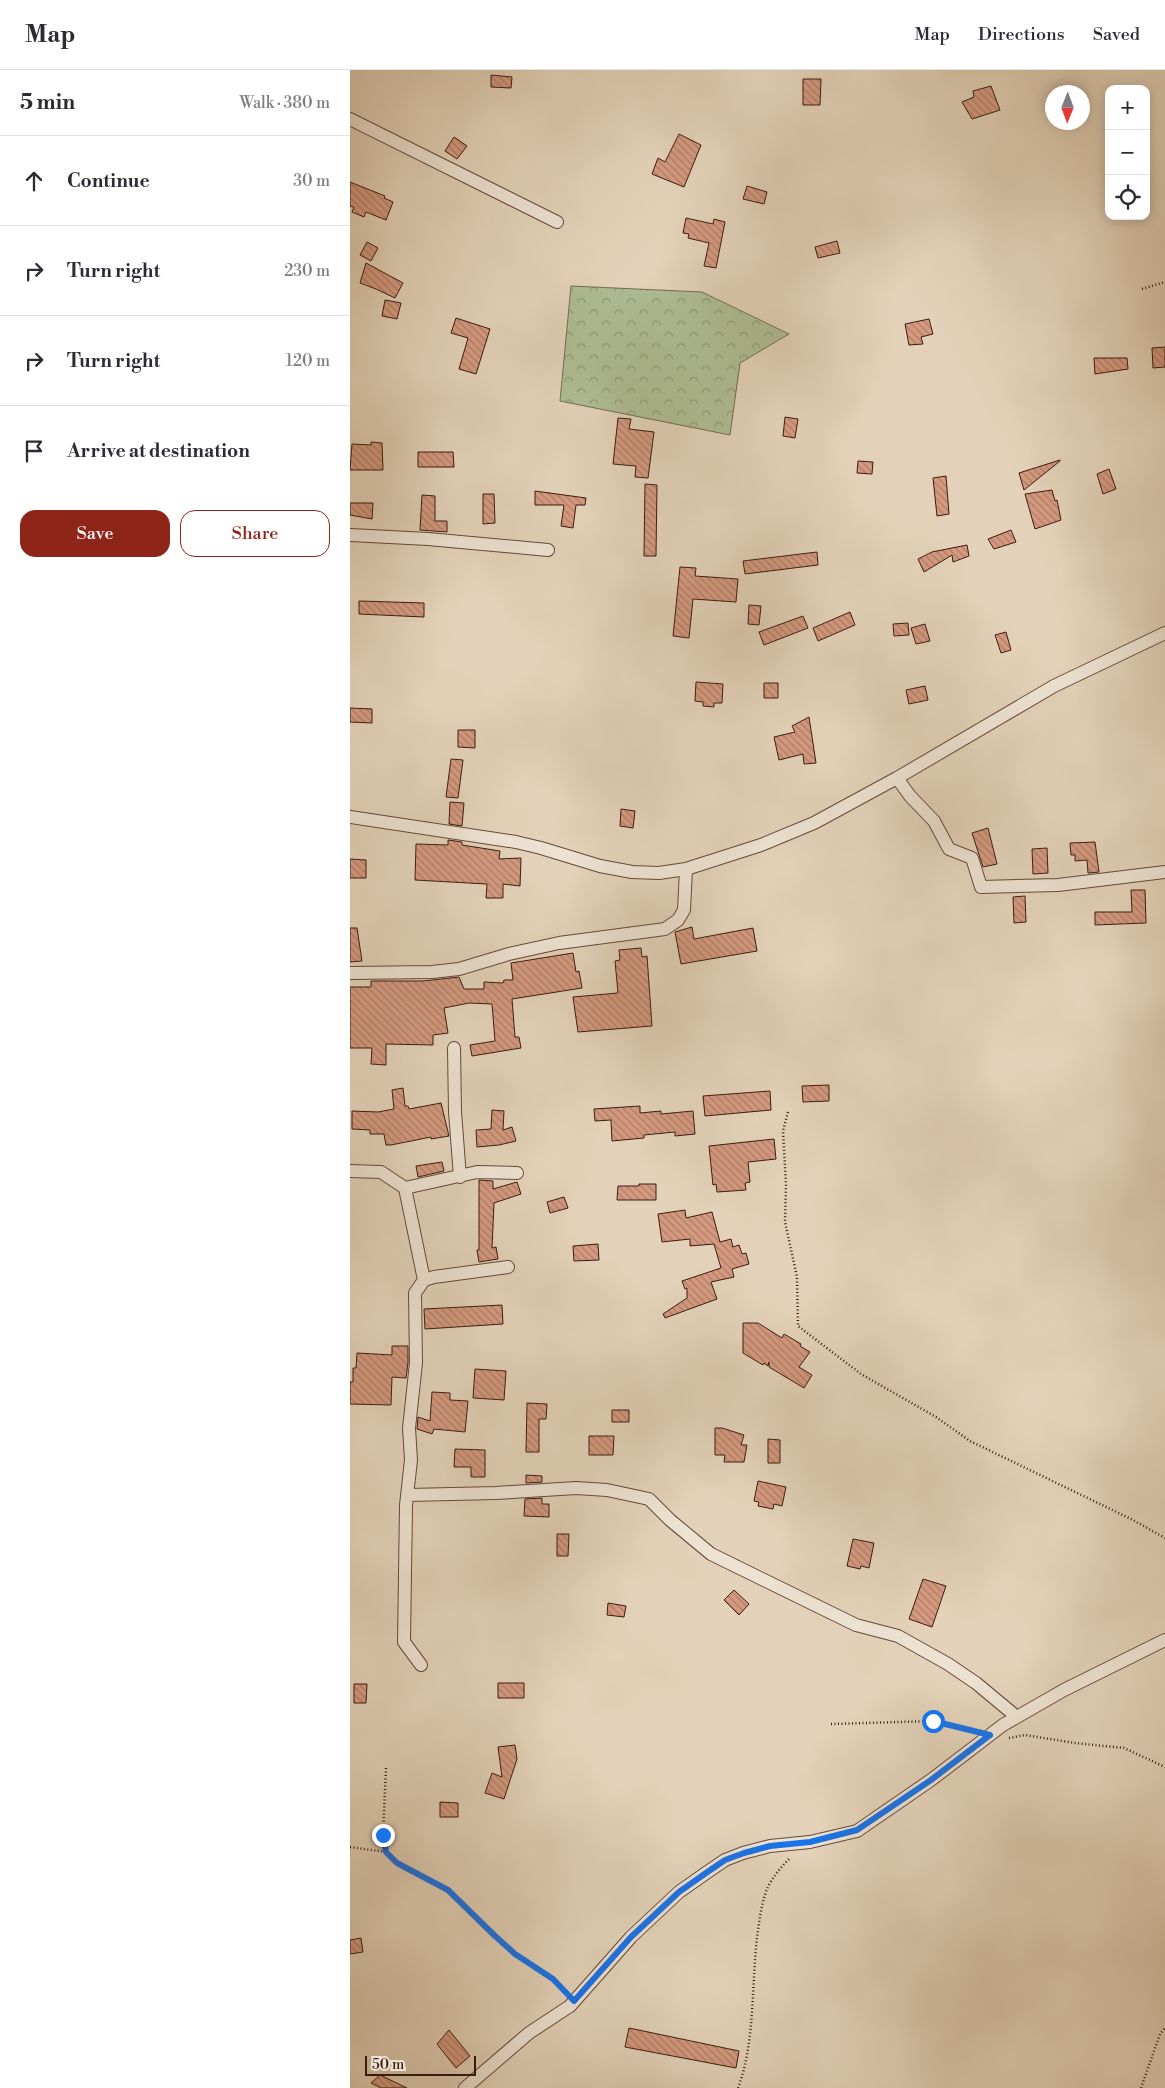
<!DOCTYPE html>
<html lang="en">
<head>
<meta charset="utf-8">
<style>
  :root { --surface:#fff; --page:#f2f2f3; --text:#2b2b33; --muted:#7c7c81; --line:#e1e1e2; --accent:#8f2418 }
  body { margin:0; font-family:"Libre Bodoni",serif; background:var(--page); color:var(--text) }
  .controls { position:absolute; right:15px; top:15px; display:grid; overflow:hidden; border-radius:10px; box-shadow:0 2px 12px #0003 }
  .controls button { width:45px; height:45px; display:grid; place-items:center; padding:0; border:0; border-bottom:1px solid var(--line); background:var(--surface); color:var(--text); font:25px sans-serif }
  .compass { position:absolute; left:695px; top:15px; width:45px; height:45px; border-radius:50%; background:var(--surface); box-shadow:0 2px 12px #0003; rotate:181deg }
  .scale { position:absolute; left:15px; bottom:12px; width:111px; box-sizing:border-box; padding-left:5px; border:2px solid #3b1b10; border-top:0; font-size:14px; line-height:18px; white-space:nowrap; color:#3b1b10; -webkit-text-stroke:4px #ede2d2; paint-order:stroke }
  .stop { position:absolute; width:15px; height:15px; margin:-11px; border:4px solid #1a73e8; border-radius:50%; background:#fff }
  .stop.end { background:#1a73e8; border-color:#fff; box-shadow:0 1px 5px #0008 }
  .list { margin:0; padding:0; list-style:none }
  h2 { display:flex; justify-content:space-between; align-items:center; height:65px; margin:0; padding:0 20px; font-size:21px }
  h2 small { font-size:16px; font-weight:400; color:var(--muted) }
  .list li { display:grid; grid-template-columns:32px 1fr auto; gap:15px; align-items:center; box-sizing:border-box; height:90px; padding:0 20px; border-top:1px solid var(--line) }
  .list b { display:block; font-size:19px; white-space:nowrap }
  .list em { font-size:16px; font-style:normal; color:var(--muted) }
  .actions { display:flex; gap:10px; padding:15px 20px }
  .actions a { flex:1; padding:11px 0; border:1px solid var(--accent); border-radius:15px; text-align:center; font-size:18px; color:var(--accent) }
  .actions .main { background:var(--accent); color:#fff }
  .icon { flex:none; width:28px; height:28px; fill:none; stroke:currentColor; stroke-width:2; stroke-linecap:round; stroke-linejoin:round }
  .map { position:relative; flex:none; width:815px; height:2018px; overflow:hidden }
  header { display:flex; align-items:center; gap:30px; box-sizing:border-box; height:70px; padding:0 25px; background:var(--surface); border-bottom:1px solid var(--line) }
  header strong { font-size:24px }
  nav { display:flex; gap:28px; margin-inline-start:auto; font-size:18px }
  main { display:flex }
  aside { flex:1; background:var(--surface) }
  .map>svg:first-child { display:block }
</style>
</head>
<body>
<header>
<strong>Map</strong>
<nav><a>Map</a><a>Directions</a><a>Saved</a></nav>
</header>
<main>
<aside>
<h2>5 min<small>Walk · 380 m</small></h2>
<ul class="list">
<li><svg class="icon" aria-label="ahead" viewBox="0 0 24 24"><path d="M12 20V5M6 11l6-6 6 6"/></svg><div><b>Continue</b></div><em>30 m</em></li>
<li><svg class="icon" aria-label="right" viewBox="0 0 24 24"><path d="M7 20v-9h11M14 6l5 5-5 5"/></svg><div><b>Turn right</b></div><em>230 m</em></li>
<li><svg class="icon" aria-label="right" viewBox="0 0 24 24"><path d="M7 20v-9h11M14 6l5 5-5 5"/></svg><div><b>Turn right</b></div><em>120 m</em></li>
<li><svg class="icon" aria-label="arrive" viewBox="0 0 24 24"><path d="M6 21V4h12l-3 4 3 4H6"/></svg><div><b>Arrive at destination</b></div></li>
</ul>
<div class="actions"><a class="main">Save</a><a>Share</a></div>
</aside>
<div class="map">
<svg width="815" height="2018" viewBox="0 0 815 2018">
  <defs>
    <pattern id="forest-crowns" width="20" height="18" patternUnits="userSpaceOnUse" patternTransform="scale(1.25)"><rect width="20" height="18" fill="#aebd94"/><path d="M2 6a3 3 0 1 1 6 0M12 15a3 3 0 1 1 6 0" fill="none" stroke="#8f9977"/></pattern>
    <pattern id="building-back-hatch" width="6" height="6" patternUnits="userSpaceOnUse" patternTransform="scale(1.25)"><rect width="6" height="6" fill="#d59a80"/><path d="M-1 5l2 2M0 0l6 6M5-1l2 2" fill="none" stroke="#ae7d67"/></pattern>
  </defs>
  <rect width="100%" height="100%" fill="#e3d2b9"/>
  <filter id="stains"><feTurbulence type="fractalNoise" baseFrequency=".004" numOctaves="4"/><feColorMatrix values="0 0 0 0 .2 0 0 0 0 .09 0 0 0 0 .02 0 0 0 .5 -.17"/></filter>
  <radialGradient id="worn" r=".72"><stop offset=".6" stop-color="#630" stop-opacity="0"/><stop offset="1" stop-color="#630" stop-opacity=".3"/></radialGradient>
  <path fill="url(#forest-crowns)" stroke="#746c52" d="M 221,216 L 352,222 L 439,264 L 390,293 L 380,365 L 210,331 Z"/>
  <path fill="url(#building-back-hatch)" stroke="#3b1b10" d="M 141,5 L 162,7 L 161,18 L 141,17 Z
    M 453,9 L 471,9 L 470,35 L 453,35 Z
    M 641,16 L 650,40 L 622,49 L 612,32 L 624,27 L 623,21 Z
    M 329,64 L 351,75 L 334,117 L 302,104 L 308,88 L 315,92 Z
    M 104,67 L 117,76 L 107,89 L 95,81 Z
    M 0,112 L 35,126 L 34,128 L 43,132 L 36,150 L 16,142 L 14,147 L 2,142 L 4,137 L 0,136 Z
    M 397,116 L 417,122 L 414,134 L 393,129 Z
    M 336,148 L 363,154 L 364,149 L 375,152 L 366,198 L 354,196 L 359,173 L 338,168 L 339,164 L 333,163 Z
    M 487,171 L 490,183 L 468,188 L 465,177 Z
    M 17,172 L 28,178 L 21,191 L 10,185 Z
    M 16,193 L 53,213 L 45,228 L 26,219 L 10,213 Z
    M 35,230 L 51,233 L 47,249 L 32,246 Z
    M 106,248 L 140,259 L 126,304 L 109,299 L 118,268 L 101,263 Z
    M 579,249 L 583,264 L 571,267 L 573,274 L 559,275 L 555,254 Z
    M 815,277 L 815,297 L 803,298 L 802,278 Z
    M 744,288 L 777,288 L 778,299 L 745,304 Z
    M 435,347 L 448,349 L 445,368 L 433,366 Z
    M 268,348 L 281,349 L 279,359 L 304,362 L 298,408 L 285,407 L 286,396 L 263,394 Z
    M 21,372 L 32,373 L 33,400 L 0,400 L 2,374 L 21,375 Z
    M 68,382 L 103,382 L 104,397 L 68,397 Z
    M 710,390 L 710,391 L 674,420 L 669,403 Z
    M 508,391 L 523,392 L 522,404 L 507,403 Z
    M 759,399 L 766,419 L 753,424 L 747,404 Z
    M 596,406 L 599,444 L 587,446 L 583,408 Z
    M 295,414 L 307,415 L 306,486 L 294,486 Z
    M 702,420 L 705,431 L 707,430 L 711,450 L 685,459 L 675,424 Z
    M 185,421 L 236,428 L 235,435 L 226,435 L 223,458 L 211,456 L 214,435 L 185,435 Z
    M 133,424 L 144,424 L 145,453 L 133,454 Z
    M 72,425 L 85,426 L 85,451 L 97,451 L 97,462 L 70,460 Z
    M 0,433 L 23,433 L 22,449 L 0,445 Z
    M 661,460 L 666,472 L 644,479 L 638,469 Z
    M 617,475 L 619,486 L 603,492 L 602,485 L 574,502 L 568,489 L 582,482 Z
    M 467,482 L 468,495 L 395,504 L 393,491 Z
    M 330,497 L 346,498 L 345,506 L 388,509 L 386,532 L 343,529 L 339,568 L 323,566 Z
    M 9,531 L 74,533 L 74,547 L 9,544 Z
    M 399,535 L 411,536 L 409,555 L 398,554 Z
    M 500,542 L 505,555 L 468,571 L 463,558 Z
    M 453,546 L 458,558 L 414,575 L 409,562 Z
    M 558,553 L 559,565 L 544,566 L 543,554 Z
    M 575,554 L 580,571 L 566,574 L 561,558 Z
    M 656,562 L 661,580 L 651,583 L 645,565 Z
    M 346,612 L 373,614 L 372,633 L 364,633 L 364,637 L 353,636 L 353,632 L 345,631 Z
    M 414,613 L 428,613 L 428,628 L 414,628 Z
    M 575,616 L 578,630 L 559,634 L 556,620 Z
    M 0,638 L 22,639 L 22,653 L 0,652 Z
    M 459,647 L 466,693 L 454,694 L 453,684 L 429,690 L 424,667 L 445,662 L 442,656 Z
    M 108,660 L 125,660 L 125,678 L 108,677 Z
    M 101,689 L 113,690 L 108,728 L 96,727 Z
    M 100,732 L 114,733 L 112,756 L 99,754 Z
    M 271,739 L 285,741 L 283,758 L 270,756 Z
    M 638,758 L 647,794 L 633,797 L 622,763 Z
    M 98,770 L 112,772 L 112,775 L 150,781 L 149,789 L 171,788 L 170,816 L 153,814 L 153,828 L 136,828 L 137,814 L 65,810 L 66,774 L 98,775 Z
    M 745,772 L 749,802 L 738,803 L 737,790 L 725,791 L 725,785 L 721,785 L 720,773 Z
    M 697,778 L 698,803 L 683,804 L 682,779 Z
    M 0,789 L 16,790 L 16,808 L 0,808 Z
    M 781,820 L 795,820 L 796,853 L 745,855 L 745,842 L 782,842 Z
    M 675,826 L 676,852 L 664,853 L 663,827 Z
    M 342,857 L 344,869 L 403,858 L 407,881 L 331,894 L 325,862 Z
    M 0,858 L 7,858 L 12,891 L 0,892 Z
    M 291,878 L 292,887 L 297,886 L 302,956 L 228,962 L 223,927 L 268,923 L 265,891 L 270,890 L 269,880 Z
    M 223,883 L 226,902 L 229,901 L 232,918 L 162,929 L 165,967 L 169,967 L 171,978 L 122,986 L 120,975 L 145,971 L 142,934 L 119,933 L 94,938 L 98,963 L 83,965 L 83,975 L 36,974 L 36,995 L 21,994 L 22,978 L 0,978 L 0,917 L 21,917 L 21,911 L 73,911 L 109,907 L 114,919 L 134,919 L 134,912 L 153,913 L 154,910 L 163,910 L 161,893 Z
    M 479,1015 L 479,1031 L 453,1032 L 452,1016 Z
    M 53,1018 L 55,1036 L 58,1036 L 59,1039 L 91,1033 L 99,1066 L 81,1069 L 81,1067 L 41,1075 L 36,1075 L 34,1064 L 20,1064 L 20,1060 L 2,1059 L 2,1041 L 28,1042 L 44,1039 L 42,1020 Z
    M 420,1021 L 421,1040 L 355,1046 L 353,1026 Z
    M 290,1036 L 290,1043 L 311,1041 L 311,1044 L 343,1041 L 345,1064 L 325,1066 L 325,1062 L 294,1065 L 294,1068 L 262,1071 L 261,1050 L 245,1051 L 244,1039 Z
    M 142,1040 L 154,1041 L 153,1060 L 162,1057 L 166,1071 L 149,1075 L 127,1077 L 126,1060 L 141,1059 Z
    M 424,1069 L 426,1089 L 398,1092 L 400,1112 L 395,1113 L 396,1120 L 367,1122 L 366,1114 L 363,1115 L 359,1076 Z
    M 92,1092 L 94,1101 L 68,1107 L 66,1096 Z
    M 129,1110 L 143,1111 L 143,1119 L 167,1112 L 171,1124 L 144,1133 L 142,1178 L 146,1177 L 148,1189 L 129,1192 L 127,1180 L 129,1180 Z
    M 289,1114 L 306,1114 L 306,1130 L 267,1130 L 268,1116 L 289,1116 Z
    M 214,1127 L 218,1138 L 200,1143 L 197,1132 Z
    M 335,1140 L 336,1148 L 362,1142 L 370,1172 L 381,1169 L 383,1177 L 389,1175 L 392,1184 L 396,1183 L 399,1194 L 382,1199 L 384,1207 L 361,1212 L 367,1229 L 315,1248 L 313,1244 L 337,1228 L 337,1218 L 335,1219 L 332,1211 L 371,1198 L 364,1174 L 340,1176 L 340,1169 L 312,1172 L 308,1144 Z
    M 248,1174 L 249,1190 L 224,1191 L 223,1176 Z
    M 152,1235 L 153,1254 L 75,1259 L 74,1239 Z
    M 393,1253 L 408,1253 L 432,1268 L 434,1264 L 451,1274 L 450,1276 L 460,1282 L 449,1297 L 462,1305 L 454,1318 L 419,1297 L 419,1292 L 418,1296 L 414,1293 L 413,1295 L 393,1283 Z
    M 42,1276 L 58,1276 L 58,1293 L 56,1308 L 42,1307 L 41,1335 L 0,1334 L 0,1312 L 3,1312 L 3,1298 L 6,1298 L 7,1283 L 42,1285 Z
    M 125,1299 L 156,1301 L 154,1330 L 123,1328 Z
    M 82,1322 L 100,1323 L 100,1330 L 118,1331 L 115,1362 L 84,1359 L 82,1364 L 67,1359 L 68,1347 L 80,1351 Z
    M 177,1333 L 197,1334 L 196,1349 L 189,1349 L 189,1382 L 176,1382 Z
    M 262,1340 L 279,1340 L 279,1352 L 262,1352 Z
    M 365,1358 L 372,1358 L 394,1365 L 391,1375 L 397,1375 L 394,1392 L 374,1392 L 375,1385 L 365,1385 Z
    M 239,1366 L 264,1366 L 263,1385 L 239,1385 Z
    M 418,1369 L 430,1370 L 430,1393 L 418,1393 Z
    M 105,1379 L 135,1380 L 135,1407 L 121,1407 L 121,1397 L 104,1397 Z
    M 176,1405 L 192,1406 L 192,1412 L 176,1413 Z
    M 408,1411 L 436,1417 L 432,1436 L 424,1434 L 423,1439 L 408,1436 L 409,1432 L 404,1431 Z
    M 192,1428 L 192,1434 L 199,1434 L 199,1447 L 174,1446 L 175,1429 Z
    M 207,1464 L 219,1464 L 218,1486 L 207,1486 Z
    M 503,1469 L 524,1473 L 519,1498 L 511,1496 L 510,1499 L 497,1496 Z
    M 573,1509 L 596,1516 L 582,1557 L 559,1549 Z
    M 384,1520 L 399,1534 L 389,1545 L 374,1530 Z
    M 258,1533 L 276,1536 L 274,1547 L 257,1545 Z
    M 148,1613 L 174,1613 L 174,1628 L 148,1628 Z
    M 4,1614 L 17,1614 L 16,1633 L 4,1633 Z
    M 165,1675 L 167,1689 L 154,1729 L 135,1723 L 142,1703 L 152,1707 L 148,1677 Z
    M 90,1732 L 108,1733 L 108,1747 L 90,1747 Z
    M 11,1868 L 13,1882 L 0,1884 L 0,1870 Z
    M 279,1958 L 389,1981 L 386,1998 L 275,1977 Z
    M 99,1960 L 120,1986 L 106,1998 L 87,1974 Z
    M 30,2005 L 57,2018 L 31,2018 L 21,2013 Z"/>
  <g fill="none" stroke-linecap="round" stroke-linejoin="round">
    <defs>
      <path id="minor" d="M 0,49 L 207,152
        M 0,465 L 78,469 L 198,480
        M 547,708 L 560,726 L 584,751 L 599,779 L 622,788 L 631,817 L 708,815 L 815,802
        M 0,747 L 166,772 L 191,778 L 250,796 L 282,802 L 309,803 L 336,799 L 411,775 L 464,753 L 547,708 L 704,616 L 815,563
        M 0,903 L 82,902 L 109,899 L 159,884 L 209,873 L 315,859 L 328,850 L 334,840 L 336,799
        M 104,978 L 105,1042 L 110,1107
        M 0,1101 L 31,1102 L 55,1118 L 74,1210
        M 55,1118 L 127,1102 L 167,1103
        M 58,1425 L 146,1423 L 226,1418 L 257,1420 L 299,1429 L 320,1450 L 361,1484 L 506,1555 L 548,1566 L 598,1594 L 626,1613 L 662,1643
        M 71,1595 L 54,1572 L 56,1435 L 61,1390 L 59,1358 L 66,1293 L 65,1223 L 74,1210 L 84,1207 L 158,1197
        M 115,2018 L 179,1963 L 220,1936 L 281,1867 L 329,1822 L 356,1803 L 375,1790 L 393,1783 L 420,1776 L 460,1772 L 507,1761 L 581,1710 L 653,1655 L 714,1620 L 815,1570"/>
    </defs>
    <use href="#minor" stroke="#65493a" stroke-width="14"/>
    <path stroke="#3b1b10" stroke-width="2.5" stroke-dasharray="1 2.5" stroke-linecap="butt" d="M 792,219 L 815,212
      M 438,1042 L 433,1061 L 436,1114 L 435,1152 L 447,1207 L 448,1256 L 511,1304 L 586,1347 L 620,1371 L 783,1450 L 815,1468
      M 481,1654 L 583,1651 L 624,1661
      M 659,1668 L 675,1665 L 725,1673 L 774,1678 L 815,1697
      M 36,1698 L 33,1765 L 36,1782 L 47,1793 L 98,1819 L 144,1865 L 165,1884 L 203,1909 L 215,1921
      M 0,1777 L 36,1782
      M 388,2018 C 406,1971 401,1910 408,1860 C 410,1846 412,1832 417,1819 C 421,1809 432,1796 440,1788
      M 791,2018 L 810,1964 L 815,1958"/>
    <use href="#minor" stroke="#ede2d2" stroke-width="12"/>
  </g>
  <g fill="none" stroke-linecap="round" stroke-linejoin="round">
    <path stroke="#1a73e8" stroke-width="6" d="M 33,1765 L 36,1782 L 47,1793 L 98,1820 L 144,1865 L 165,1884 L 203,1909 L 224,1931 L 281,1867 L 329,1822 L 356,1803 L 375,1790 L 394,1783 L 420,1776 L 460,1772 L 507,1760 L 581,1710 L 640,1665 L 583,1651"/>
  </g>
  <rect width="100%" height="100%" filter="url(#stains)"/>
  <rect width="100%" height="100%" fill="url(#worn)"/>
</svg>
<div class="controls">
<button>+</button>
<button>−</button>
<button><svg class="icon" aria-label="locate" viewBox="0 0 24 24"><circle cx="12" cy="12" r="6"/><path d="M12 2v4M12 18v4M2 12h4M18 12h4"/></svg></button>
</div>
<svg class="compass" viewBox="-18 -18 36 36"><path d="M0-13l5 13h-10z" fill="#e53935"/><path d="M0 13l5-13h-10z" fill="#7c7c81"/></svg>
<div class="scale">50 m</div>
<div class="stop" style="left:583px;top:1651px"></div>
<div class="stop end" style="left:33px;top:1765px"></div>
</div>
</main>
</body>
</html>
